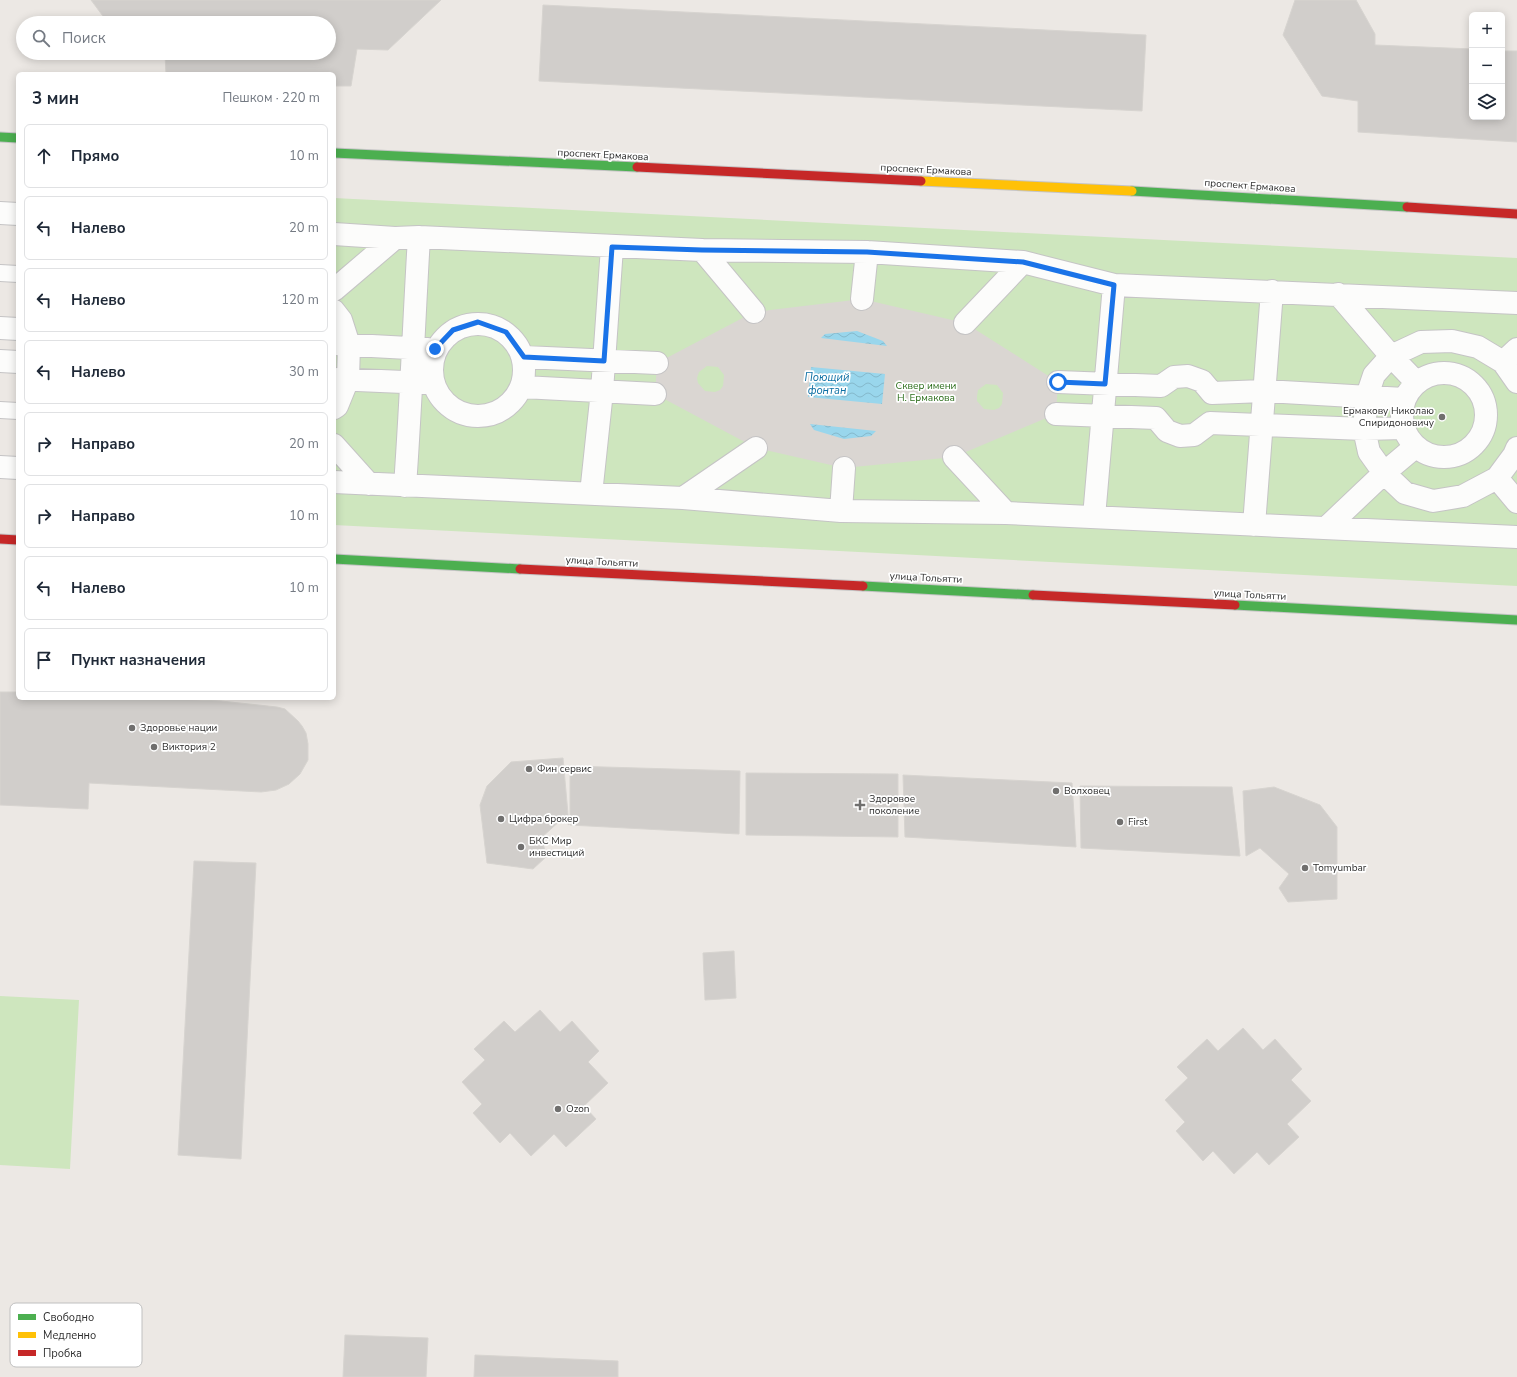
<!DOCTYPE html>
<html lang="ru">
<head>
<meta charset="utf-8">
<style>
  :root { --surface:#fff; --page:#f6f6f7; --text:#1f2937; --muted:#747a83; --line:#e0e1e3 }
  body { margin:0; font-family:"Nunito Sans",sans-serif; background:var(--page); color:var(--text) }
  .controls { position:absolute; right:12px; top:12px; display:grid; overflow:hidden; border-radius:6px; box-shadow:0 2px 10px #0003 }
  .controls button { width:36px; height:36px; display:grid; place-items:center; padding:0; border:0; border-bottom:1px solid var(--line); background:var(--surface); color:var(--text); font:20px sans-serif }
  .stop { position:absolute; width:12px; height:12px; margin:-9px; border:3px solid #1a73e8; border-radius:50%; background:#fff }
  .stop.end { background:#1a73e8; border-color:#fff; box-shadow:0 1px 4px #0008 }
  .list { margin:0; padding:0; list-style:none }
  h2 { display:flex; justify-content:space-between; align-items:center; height:52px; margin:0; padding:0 16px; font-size:17px }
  h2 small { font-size:13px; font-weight:400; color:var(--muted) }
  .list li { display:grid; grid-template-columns:26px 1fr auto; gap:12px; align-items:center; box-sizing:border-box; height:64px; margin:0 8px 8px; padding:0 8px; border:1px solid var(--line); border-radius:6px }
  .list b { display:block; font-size:15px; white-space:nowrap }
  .list em { font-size:13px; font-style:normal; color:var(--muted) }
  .icon { flex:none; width:22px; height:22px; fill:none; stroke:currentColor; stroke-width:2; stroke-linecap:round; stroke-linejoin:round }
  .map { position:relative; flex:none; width:1517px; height:1377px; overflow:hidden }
  .search { position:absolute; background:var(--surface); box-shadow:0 2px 10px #0003; left:16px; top:16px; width:320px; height:44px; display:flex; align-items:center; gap:10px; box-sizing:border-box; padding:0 14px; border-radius:22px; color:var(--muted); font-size:15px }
  .panel { position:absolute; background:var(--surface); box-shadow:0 2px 10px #0003; left:16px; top:72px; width:320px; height:628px; border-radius:6px }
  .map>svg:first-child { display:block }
</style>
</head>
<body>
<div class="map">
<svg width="1517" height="1377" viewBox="0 0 1517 1377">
  <defs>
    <pattern id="water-waves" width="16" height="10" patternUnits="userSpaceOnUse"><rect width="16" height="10" fill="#99d6ec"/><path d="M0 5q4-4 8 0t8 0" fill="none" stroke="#84b8cb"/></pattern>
  </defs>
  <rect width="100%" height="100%" fill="#ece8e4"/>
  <path fill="#cee6be" d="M 334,198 L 1517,258 L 1517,586 L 334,525 Z
    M 0,996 L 79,1000 L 70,1169 L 0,1165 Z"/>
  <path fill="#dad6d2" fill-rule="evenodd" d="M 862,299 L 965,323 L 1058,382 L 1056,414 L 954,457 L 844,468 L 756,448 L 655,394 L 657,363 L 754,312 ZM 707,366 L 718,367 L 724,375 L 723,386 L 720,390 L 715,392 L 705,391 L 698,383 L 697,378 L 699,372 ZM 986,384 L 997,385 L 1003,393 L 1002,404 L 999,408 L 994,410 L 984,409 L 977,401 L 977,396 L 978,390 Z"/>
  <path fill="url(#water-waves)" d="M 857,331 L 883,341 L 887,346 L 821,338 L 825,334 Z
    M 811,367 L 885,374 L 882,404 L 808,397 Z
    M 810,424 L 876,431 L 871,436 L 844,439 L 814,430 Z"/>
  <path fill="#d1cecb" stroke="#d7d4d0" d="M 91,0 L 441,0 L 388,50 L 357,49 L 351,86 L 334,86 L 334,74 L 166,74 L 165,54 L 155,53 L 329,53 L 329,23 L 108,23 Z
    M 1295,0 L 1356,0 L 1375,34 L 1375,45 L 1472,49 L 1472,117 L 1502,117 L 1502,51 L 1517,51 L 1517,142 L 1358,132 L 1358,101 L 1322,96 L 1283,35 Z
    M 543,5 L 1146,35 L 1142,111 L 539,81 Z
    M 0,692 L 18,692 L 18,698 L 150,698 L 221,701 L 277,707 L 285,709 L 298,721 L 302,726 L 306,733 L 308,744 L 308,760 L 300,774 L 289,784 L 276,790 L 261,792 L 89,783 L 88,809 L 0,805 Z
    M 563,758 L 569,825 L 562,819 L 541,838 L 547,856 L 533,869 L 487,863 L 480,805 L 487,786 L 511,762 Z
    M 570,766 L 740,771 L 739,834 L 570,825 Z
    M 746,773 L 898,774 L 898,837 L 746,835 Z
    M 903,775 L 1072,783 L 1076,847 L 905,837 Z
    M 1080,786 L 1232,787 L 1240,856 L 1081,848 Z
    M 1274,787 L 1320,805 L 1337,827 L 1337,899 L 1288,902 L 1279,888 L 1289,874 L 1260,848 L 1246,856 L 1243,791 Z
    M 194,861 L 256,863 L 241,1159 L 178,1155 Z
    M 734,951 L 736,998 L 705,1000 L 703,953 Z
    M 540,1010 L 560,1032 L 572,1021 L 599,1051 L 588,1062 L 608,1083 L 584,1106 L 596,1119 L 566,1147 L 554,1134 L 531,1156 L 510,1133 L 500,1143 L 473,1113 L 482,1104 L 462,1082 L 485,1060 L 474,1049 L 504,1021 L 515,1032 Z
    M 1243,1028 L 1263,1050 L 1275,1039 L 1302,1069 L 1291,1080 L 1311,1101 L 1287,1124 L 1299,1137 L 1269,1165 L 1257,1152 L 1234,1174 L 1213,1151 L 1203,1161 L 1176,1131 L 1185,1122 L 1165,1100 L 1188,1078 L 1177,1067 L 1207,1039 L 1218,1051 Z
    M 345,1335 L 428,1338 L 426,1377 L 343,1377 Z
    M 475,1355 L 618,1361 L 618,1377 L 474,1377 Z"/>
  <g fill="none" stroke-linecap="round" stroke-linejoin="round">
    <defs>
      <path id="lane" d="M 0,273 L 18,274
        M 0,410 L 18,411"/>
      <path id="street" d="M 0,213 L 18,214
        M 334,234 L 395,238 L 419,237 L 702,250 L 867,252 L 1023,262 L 1114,285 L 1517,303
        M 702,250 L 754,312
        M 334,290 L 395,238
        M 1338,294 L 1391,356 L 1416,382
        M 862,299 L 867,252
        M 334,311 L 341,320 L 349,345 L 348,379 L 337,406 L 334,408
        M 965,323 L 1023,262
        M432 370a46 46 0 1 1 92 0a46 46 0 1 1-92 0Z
        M 0,328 L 18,329
        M 335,344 L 427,349
        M 524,357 L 657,363
        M 0,361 L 18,362
        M 1503,362 L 1517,349
        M1402 415a42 42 0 1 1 84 0a42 42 0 1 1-84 0Z
        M 334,379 L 427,383
        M 1058,382 L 1161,386 L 1174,377 L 1188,376 L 1202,381 L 1212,393 L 1264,391 L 1404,399
        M 1517,382 L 1503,362 L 1478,347 L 1452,341 L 1421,342 L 1391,356 L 1374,375 L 1367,396 L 1364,429 L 1369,452 L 1384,473 L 1405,493 L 1433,501 L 1463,496 L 1497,478 L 1514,455 L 1517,448
        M 523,387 L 655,394
        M 1056,414 L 1156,418 L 1167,431 L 1180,436 L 1194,435 L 1210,423 L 1364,429 L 1403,428
        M 334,445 L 369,484
        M 954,457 L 1006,513
        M 0,467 L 18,468
        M 1497,478 L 1517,502
        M 334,482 L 683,498 L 841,511 L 1006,513 L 1517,537
        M 405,486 C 411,403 414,320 419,237
        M 591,494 L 602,391 L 612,247
        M 683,498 L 756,448
        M 841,511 L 844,468
        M 1094,517 L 1114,285
        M 1254,525 L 1272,291
        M 1326,528 L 1384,473 L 1415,447"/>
      <path id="fast" d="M 0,137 L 18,138
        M 334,153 L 637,167
        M 1132,191 L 1407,207
        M 334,559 L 520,569
        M 863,586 L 1033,595
        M 1235,605 L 1517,620"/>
      <path id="slow" d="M 921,181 L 1132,191"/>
      <path id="jam" d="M 637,167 L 921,181
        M 1407,207 L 1517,214
        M 0,539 L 18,540
        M 520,569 L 863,586
        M 1033,595 L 1235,605"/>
    </defs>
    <use href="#lane" stroke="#c5c4c5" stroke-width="18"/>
    <use href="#street" stroke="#c5c4c5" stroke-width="24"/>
    <use href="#fast" stroke="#c5c4c5" stroke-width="11"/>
    <use href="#slow" stroke="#c5c4c5" stroke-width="11"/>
    <use href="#jam" stroke="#c5c4c5" stroke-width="11"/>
    <use href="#lane" stroke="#fcfcfb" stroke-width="16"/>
    <use href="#street" stroke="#fcfcfb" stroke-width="22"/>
    <use href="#fast" stroke="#4caf50" stroke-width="9"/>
    <use href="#slow" stroke="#ffc107" stroke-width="9"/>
    <use href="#jam" stroke="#c62828" stroke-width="9"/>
  </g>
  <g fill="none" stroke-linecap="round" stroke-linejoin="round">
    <path stroke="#1a73e8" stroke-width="5" d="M 435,349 L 453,330 L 478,322 L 506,332 L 524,357 L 604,361 L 612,247 L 702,250 L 867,252 L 1023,262 L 1114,285 L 1105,384 L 1058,382"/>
  </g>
  <g fill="#706f6e" stroke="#fff" stroke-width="1.5">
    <circle cx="1442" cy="417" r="4"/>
    <circle cx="132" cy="728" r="4"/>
    <circle cx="154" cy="747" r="4"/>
    <circle cx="529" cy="769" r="4"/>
    <circle cx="1056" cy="791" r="4"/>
    <path d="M858 799h4v4h4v4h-4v4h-4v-4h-4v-4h4z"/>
    <circle cx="501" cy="819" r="4"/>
    <circle cx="1120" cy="822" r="4"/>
    <circle cx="521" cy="847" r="4"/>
    <circle cx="1305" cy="868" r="4"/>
    <circle cx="558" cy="1109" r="4"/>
  </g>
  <g text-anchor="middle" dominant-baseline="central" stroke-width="3.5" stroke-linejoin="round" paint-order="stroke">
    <g font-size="10" fill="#2e2e2e" stroke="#fff">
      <text transform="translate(603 155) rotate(3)">проспект Ермакова</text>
      <text transform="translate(926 170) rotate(3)">проспект Ермакова</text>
      <text transform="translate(1250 186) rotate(4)">проспект Ермакова</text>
      <text transform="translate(602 562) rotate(3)">улица Тольятти</text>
      <text transform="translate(926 578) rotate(3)">улица Тольятти</text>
      <text transform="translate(1250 595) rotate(3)">улица Тольятти</text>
    </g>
    <g font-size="10" fill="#2c6e1b" stroke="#fff">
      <text x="926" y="386">Сквер имени<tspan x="926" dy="12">Н. Ермакова</tspan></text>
    </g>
    <g font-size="10" fill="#2e2e2e" stroke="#fff" text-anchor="start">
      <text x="1434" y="411" text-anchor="end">Ермакову Николаю<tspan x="1434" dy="12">Спиридоновичу</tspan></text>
      <text x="140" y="728">Здоровье нации</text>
      <text x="162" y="747">Виктория 2</text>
      <text x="537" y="769">Фин сервис</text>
      <text x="1064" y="791">Волховец</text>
      <text x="869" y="799">Здоровое<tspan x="869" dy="12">поколение</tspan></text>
      <text x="509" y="819">Цифра брокер</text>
      <text x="1128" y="822">First</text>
      <text x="529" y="841">БКС Мир<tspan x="529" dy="12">инвестиций</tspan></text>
      <text x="1313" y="868">Tomyumbar</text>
      <text x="566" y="1109">Ozon</text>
    </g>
    <g font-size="11" font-style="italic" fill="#0d6fa3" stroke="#fff">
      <text x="827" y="377">Поющий<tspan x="827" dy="13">фонтан</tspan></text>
    </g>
  </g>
  <rect x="10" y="1303" width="132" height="64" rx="6" fill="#fff" stroke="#c0c0c0" stroke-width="1"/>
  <rect x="18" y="1314" width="18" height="6" fill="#4caf50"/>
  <rect x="18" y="1332" width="18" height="6" fill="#ffc107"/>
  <rect x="18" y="1350" width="18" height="6" fill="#c62828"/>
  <g font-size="11" fill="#2e2e2e">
    <text x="43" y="1321">Свободно</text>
    <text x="43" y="1339">Медленно</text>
    <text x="43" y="1357">Пробка</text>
  </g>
</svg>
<div class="controls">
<button>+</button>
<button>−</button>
<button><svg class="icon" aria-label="layers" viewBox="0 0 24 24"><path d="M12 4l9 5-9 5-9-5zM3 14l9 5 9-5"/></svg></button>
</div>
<div class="stop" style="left:1058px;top:382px"></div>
<div class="stop end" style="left:435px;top:349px"></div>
<div class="search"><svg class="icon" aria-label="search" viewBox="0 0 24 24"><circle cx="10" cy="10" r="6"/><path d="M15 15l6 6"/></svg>Поиск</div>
<section class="panel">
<h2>3 мин<small>Пешком · 220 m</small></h2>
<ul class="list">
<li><svg class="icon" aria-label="ahead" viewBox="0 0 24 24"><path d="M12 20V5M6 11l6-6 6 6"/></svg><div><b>Прямо</b></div><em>10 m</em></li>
<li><svg class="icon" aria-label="left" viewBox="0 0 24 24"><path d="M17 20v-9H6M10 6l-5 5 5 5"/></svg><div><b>Налево</b></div><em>20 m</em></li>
<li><svg class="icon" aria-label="left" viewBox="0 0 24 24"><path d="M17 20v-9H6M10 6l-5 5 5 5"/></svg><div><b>Налево</b></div><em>120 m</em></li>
<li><svg class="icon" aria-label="left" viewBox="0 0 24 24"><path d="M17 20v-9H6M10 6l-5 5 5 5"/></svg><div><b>Налево</b></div><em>30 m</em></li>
<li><svg class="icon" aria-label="right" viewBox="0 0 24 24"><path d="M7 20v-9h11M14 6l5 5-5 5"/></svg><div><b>Направо</b></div><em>20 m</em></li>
<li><svg class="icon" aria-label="right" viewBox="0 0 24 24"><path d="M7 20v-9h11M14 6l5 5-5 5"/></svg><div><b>Направо</b></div><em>10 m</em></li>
<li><svg class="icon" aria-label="left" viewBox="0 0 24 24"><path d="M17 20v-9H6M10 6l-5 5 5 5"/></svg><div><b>Налево</b></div><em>10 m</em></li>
<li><svg class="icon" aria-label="arrive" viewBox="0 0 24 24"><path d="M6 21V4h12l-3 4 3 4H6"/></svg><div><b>Пункт назначения</b></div></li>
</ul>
</section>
</div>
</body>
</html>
